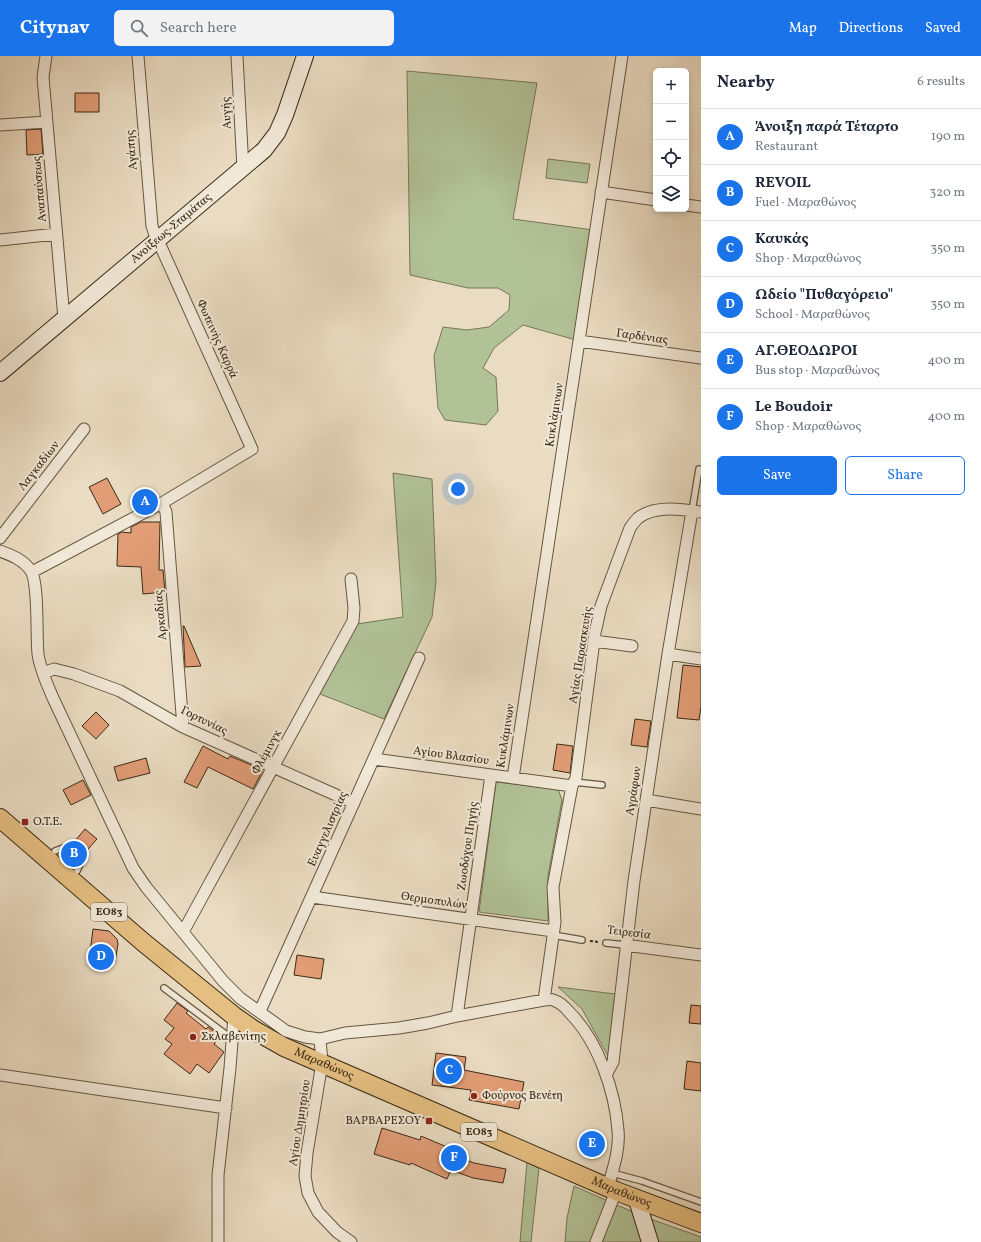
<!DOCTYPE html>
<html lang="en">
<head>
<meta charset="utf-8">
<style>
  :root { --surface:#fff; --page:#f2f2f3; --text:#1f2937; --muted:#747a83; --line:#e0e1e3; --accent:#1a73e8 }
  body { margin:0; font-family:Vollkorn,serif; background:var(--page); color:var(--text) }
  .controls { position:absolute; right:12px; top:12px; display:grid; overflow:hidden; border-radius:6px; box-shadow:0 2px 6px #0003 }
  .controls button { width:36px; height:36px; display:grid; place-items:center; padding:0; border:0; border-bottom:1px solid var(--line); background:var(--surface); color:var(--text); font:20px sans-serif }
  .you { position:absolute; left:458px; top:433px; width:14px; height:14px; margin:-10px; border:3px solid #fff; border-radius:50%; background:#1a73e8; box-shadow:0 0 0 6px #1a73e833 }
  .badge { display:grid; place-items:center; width:26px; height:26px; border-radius:50%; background:var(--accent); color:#fff; font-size:13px; font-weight:700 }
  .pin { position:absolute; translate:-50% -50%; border:2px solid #fff; box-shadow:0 1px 4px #0006 }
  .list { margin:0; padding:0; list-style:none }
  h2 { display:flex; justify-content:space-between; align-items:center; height:52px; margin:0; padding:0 16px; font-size:17px }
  h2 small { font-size:13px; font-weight:400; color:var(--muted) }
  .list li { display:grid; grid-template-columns:26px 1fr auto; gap:12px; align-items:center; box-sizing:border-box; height:56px; padding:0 16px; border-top:1px solid var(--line) }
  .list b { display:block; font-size:15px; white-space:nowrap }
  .list p { margin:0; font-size:13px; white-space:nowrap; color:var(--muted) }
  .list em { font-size:13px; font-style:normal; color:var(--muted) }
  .actions { display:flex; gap:8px; padding:12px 16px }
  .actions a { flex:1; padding:9px 0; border:1px solid var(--accent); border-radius:6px; text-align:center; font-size:14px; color:var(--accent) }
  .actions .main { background:var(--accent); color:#fff }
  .icon { flex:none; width:22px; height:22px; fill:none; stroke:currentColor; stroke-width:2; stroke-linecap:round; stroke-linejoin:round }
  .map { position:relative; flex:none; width:701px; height:1186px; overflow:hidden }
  header { display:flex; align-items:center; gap:24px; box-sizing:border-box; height:56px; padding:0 20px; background:var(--accent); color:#fff }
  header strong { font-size:19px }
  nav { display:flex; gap:22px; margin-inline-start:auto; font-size:14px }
  .search { width:280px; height:36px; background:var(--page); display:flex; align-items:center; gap:10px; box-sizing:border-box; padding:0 14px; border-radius:6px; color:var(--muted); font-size:15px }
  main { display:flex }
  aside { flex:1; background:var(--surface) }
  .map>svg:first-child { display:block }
</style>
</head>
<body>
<header>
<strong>Citynav</strong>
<div class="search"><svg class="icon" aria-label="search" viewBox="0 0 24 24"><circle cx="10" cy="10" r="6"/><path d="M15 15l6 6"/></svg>Search here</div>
<nav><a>Map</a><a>Directions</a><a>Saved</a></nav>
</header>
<main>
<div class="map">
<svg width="701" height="1186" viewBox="0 0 701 1186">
  <rect width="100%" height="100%" fill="#eadcc2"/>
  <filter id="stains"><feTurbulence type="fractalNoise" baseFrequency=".005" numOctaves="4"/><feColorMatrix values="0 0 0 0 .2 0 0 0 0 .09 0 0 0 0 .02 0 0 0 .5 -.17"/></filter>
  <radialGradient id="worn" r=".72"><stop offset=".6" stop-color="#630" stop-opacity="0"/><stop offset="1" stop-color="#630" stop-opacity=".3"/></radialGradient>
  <path fill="#b2c297" stroke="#767656" d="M 407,15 L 537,27 L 513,163 L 593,174 L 576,284 L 523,269 L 494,292 L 483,312 L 496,321 L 498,355 L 486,369 L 445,364 L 438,352 L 434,300 L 443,271 L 467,274 L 489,271 L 509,254 L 510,239 L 498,232 L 468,232 L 410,219 Z
    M 548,103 L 590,108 L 587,127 L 546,122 Z
    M 393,417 L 432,423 L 436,526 L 432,561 L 384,663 L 320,638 L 357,568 L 403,561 Z
    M 496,726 L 558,733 L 562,744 L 548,820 L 548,865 L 479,856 Z
    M 558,931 L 615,938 L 608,1000 L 582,953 Z
    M 527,1106 L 539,1112 L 531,1186 L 520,1186 Z
    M 574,1130 L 642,1160 L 701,1181 L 701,1186 L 565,1186 L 567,1162 Z"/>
  <path fill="#e29d77" stroke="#3a2a15" d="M 75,37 L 99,37 L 99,56 L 75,56 Z
    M 41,73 L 43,98 L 27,99 L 26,74 Z
    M 107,422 L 121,448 L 103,458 L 89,431 Z
    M 141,466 L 160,466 L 159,514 L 163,514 L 165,536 L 143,538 L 141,511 L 117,510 L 118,478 L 122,476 L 131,477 L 131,471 Z
    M 183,570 L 184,570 L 201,610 L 185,611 Z
    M 683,609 L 701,611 L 701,651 L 699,664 L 677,662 Z
    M 96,656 L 109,669 L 96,683 L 82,670 Z
    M 635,663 L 651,665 L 647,691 L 631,689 Z
    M 557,688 L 573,690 L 570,717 L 553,714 Z
    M 203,690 L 228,703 L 230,700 L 263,714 L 253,733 L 208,711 L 197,732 L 184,726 Z
    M 146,702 L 150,717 L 118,725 L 114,711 Z
    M 83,724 L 91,739 L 71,749 L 63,734 Z
    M 85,773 L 97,783 L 80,802 L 69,792 Z
    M 93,873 L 109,875 L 117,883 L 118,888 L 115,906 L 89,904 Z
    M 297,899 L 324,903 L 321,923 L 294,919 Z
    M 177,947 L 188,955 L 186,957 L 206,973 L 208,971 L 220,980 L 214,988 L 224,996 L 209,1017 L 197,1008 L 190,1018 L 164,998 L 172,988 L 165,983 L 174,972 L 164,964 Z
    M 691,949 L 701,950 L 701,968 L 689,967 Z
    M 436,997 L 466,1001 L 464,1014 L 524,1026 L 519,1053 L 469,1044 L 471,1034 L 432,1029 Z
    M 687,1005 L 701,1007 L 701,1035 L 684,1033 Z
    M 382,1072 L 420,1084 L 421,1080 L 447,1091 L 455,1089 L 459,1101 L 474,1107 L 506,1113 L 503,1127 L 473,1122 L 451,1114 L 447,1123 L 411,1107 L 410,1109 L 374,1098 Z"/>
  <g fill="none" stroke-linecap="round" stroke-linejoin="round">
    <defs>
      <path id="lane" d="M 692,455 L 699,413
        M 574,726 L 602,729
        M 55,795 L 63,792 L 80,808 L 77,815
        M 553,879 L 582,884
        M 606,887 L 625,889
        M 164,932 L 232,983
        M 612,1117 L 642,1125 L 701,1146"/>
      <path id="street" d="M 46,0 L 43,21 L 64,263
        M 237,0 L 243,113
        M 0,69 L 47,66
        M 601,136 L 656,144
        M 686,149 L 701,151
        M 0,184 L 56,178
        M 579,285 L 701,302
        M 162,447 L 166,456 L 183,671
        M 0,482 L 84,373
        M 0,495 C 11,499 24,504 31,515 C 39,528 36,579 38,598 C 40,613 47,628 53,642 L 133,812 L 146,831 L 223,925 L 240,942 L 286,975 L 305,981 L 320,983 L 322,1007 L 307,1097 L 305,1120 L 308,1137 L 318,1156 L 337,1176 L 351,1186
        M 32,516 L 162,447 L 252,393 L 161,191 L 157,185 L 152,170 L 138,0
        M 594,585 L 632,590
        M 668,598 L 701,603
        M 43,617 L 54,613 L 74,618 L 120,635 L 183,671 L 354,747
        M 374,703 L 572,730
        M 513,722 L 622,0
        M 646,744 L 701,753
        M 312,841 L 553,875
        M 183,876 L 353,565 L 354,552 L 351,523
        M 625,889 L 701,899
        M 544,944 L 555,866 L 553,831 L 572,730 L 576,722 L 595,577 L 601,550 L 630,472 C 632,469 635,465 638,462 C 655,449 681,453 701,456
        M 260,955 L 419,602
        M 457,960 L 491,719
        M 320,983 L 345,977 L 399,972 L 428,967 L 457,960 L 544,944 C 547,944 550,943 553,944 C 560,946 566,952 570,957 C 598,985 615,1035 618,1074 C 620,1094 613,1113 608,1131
        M 0,1019 L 226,1052
        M 606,1019 L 613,1006 L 634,825 L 668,598 L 692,455
        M 218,1186 L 218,1119 L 230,1012 L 234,960
        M 596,1186 L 616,1135"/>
      <g id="secondary">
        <path id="s1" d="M 0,317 L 264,94 L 277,77 L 285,59 L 305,0"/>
        <path d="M 637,1144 L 650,1186"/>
      </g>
      <g id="primary">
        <path id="s2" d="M 0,762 L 143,886 L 234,960 L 254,974 L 284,991 L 616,1135 L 701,1167"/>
      </g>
    </defs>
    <use href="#lane" stroke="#665640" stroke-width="8"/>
    <use href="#street" stroke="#665640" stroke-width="13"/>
    <use href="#secondary" stroke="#3a2a15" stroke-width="18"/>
    <use href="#primary" stroke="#3a2a15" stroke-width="20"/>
    <path stroke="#3a2a15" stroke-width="2" stroke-dasharray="3 2" stroke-linecap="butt" d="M 590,885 L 599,886"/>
    <use href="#lane" stroke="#f1e8d7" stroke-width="5.5"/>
    <use href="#street" stroke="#f1e8d7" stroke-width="11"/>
    <use href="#secondary" stroke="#f1e8d7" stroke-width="16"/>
    <use href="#primary" stroke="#e5be81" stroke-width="18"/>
  </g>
  <g fill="#8f2418" stroke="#f1e8d7" stroke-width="1.5">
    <rect x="21" y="762" width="8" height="8" rx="2"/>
    <circle cx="193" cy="981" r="4"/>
    <circle cx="474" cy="1040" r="4"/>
    <rect x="425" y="1061" width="8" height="8" rx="2"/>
  </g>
  <g text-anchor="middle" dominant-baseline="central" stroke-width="4" stroke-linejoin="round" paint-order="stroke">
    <g fill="#f1e8d7" stroke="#71634f" stroke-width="1">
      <rect x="91" y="847" width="36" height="18" rx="3"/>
      <rect x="461" y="1067" width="36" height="18" rx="3"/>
    </g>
    <g font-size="11" font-weight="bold" fill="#3a2a15">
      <text x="109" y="856">ΕΟ83</text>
      <text x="479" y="1076">ΕΟ83</text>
    </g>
    <g font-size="12" fill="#3a2a15" stroke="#f1e8d7">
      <text transform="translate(227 57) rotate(-93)">Αυγής</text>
      <text transform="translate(132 94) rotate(-95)">Αγάπης</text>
      <text transform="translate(40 133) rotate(-95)">Αναπαύσεως</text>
      <text stroke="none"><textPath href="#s1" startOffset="224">Ανοίξεως-Σταμάτας</textPath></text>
      <text transform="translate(642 281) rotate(8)">Γαρδένιας</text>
      <text transform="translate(217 283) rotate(66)">Φωτεινής Καρρά</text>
      <text transform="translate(555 359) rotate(-81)">Κυκλάμινων</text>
      <text transform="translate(39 410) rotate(-52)">Λαγκαδίων</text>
      <text transform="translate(161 559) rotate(-95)">Αρκαδίας</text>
      <text transform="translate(581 599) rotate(-81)">Αγίας Παρασκευής</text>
      <text transform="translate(204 665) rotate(26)">Γορτυνίας</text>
      <text transform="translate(506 680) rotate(-81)">Κυκλάμινων</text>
      <text transform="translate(267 696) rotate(-61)">Φλέμινγκ</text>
      <text transform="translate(451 700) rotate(8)">Αγίου Βλασίου</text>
      <text transform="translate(634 735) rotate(-81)">Αγράφων</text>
      <text transform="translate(328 773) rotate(-66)">Ευαγγελιστρίας</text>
      <text transform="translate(468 790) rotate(-82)">Ζωοδόχου Πηγής</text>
      <text transform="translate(434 845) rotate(8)">Θερμοπυλών</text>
      <text transform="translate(629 877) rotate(7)">Τειρεσία</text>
      <text stroke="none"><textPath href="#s2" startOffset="409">Μαραθώνος</textPath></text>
      <text transform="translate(300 1067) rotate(-81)">Αγίου Δημητρίου</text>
      <text stroke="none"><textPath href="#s2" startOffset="733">Μαραθώνος</textPath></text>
    </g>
    <g font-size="12" fill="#3a2a15" stroke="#f1e8d7" text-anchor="start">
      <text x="33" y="766">Ο.Τ.Ε.</text>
      <text x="201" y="981">Σκλαβενίτης</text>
      <text x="482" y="1040">Φούρνος Βενέτη</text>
      <text x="421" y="1065" text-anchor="end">ΒΑΡΒΑΡΕΣΟΥ</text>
    </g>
  </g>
  <rect width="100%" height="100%" filter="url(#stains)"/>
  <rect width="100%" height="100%" fill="url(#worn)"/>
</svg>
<div class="controls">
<button>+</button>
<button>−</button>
<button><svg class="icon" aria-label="locate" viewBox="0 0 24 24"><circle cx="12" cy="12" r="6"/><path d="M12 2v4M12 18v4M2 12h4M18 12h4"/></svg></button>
<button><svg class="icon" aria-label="layers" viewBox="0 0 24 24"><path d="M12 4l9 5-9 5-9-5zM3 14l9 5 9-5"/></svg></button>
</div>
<div class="you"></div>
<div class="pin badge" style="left:145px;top:446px">A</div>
<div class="pin badge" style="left:74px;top:798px">B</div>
<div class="pin badge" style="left:449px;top:1015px">C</div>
<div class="pin badge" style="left:101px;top:901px">D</div>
<div class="pin badge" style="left:592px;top:1088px">E</div>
<div class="pin badge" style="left:454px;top:1102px">F</div>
</div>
<aside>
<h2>Nearby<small>6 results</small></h2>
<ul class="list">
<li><span class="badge">A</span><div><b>Άνοιξη παρά Τέταρτο</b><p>Restaurant</p></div><em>190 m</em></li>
<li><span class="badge">B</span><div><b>REVOIL</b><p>Fuel · Μαραθώνος</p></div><em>320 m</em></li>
<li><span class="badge">C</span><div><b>Καυκάς</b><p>Shop · Μαραθώνος</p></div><em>350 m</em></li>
<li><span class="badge">D</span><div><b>Ωδείο &quot;Πυθαγόρειο&quot;</b><p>School · Μαραθώνος</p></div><em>350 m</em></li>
<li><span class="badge">E</span><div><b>ΑΓ.ΘΕΟΔΩΡΟΙ</b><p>Bus stop · Μαραθώνος</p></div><em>400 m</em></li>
<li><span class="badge">F</span><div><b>Le Boudoir</b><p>Shop · Μαραθώνος</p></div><em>400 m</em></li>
</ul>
<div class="actions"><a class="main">Save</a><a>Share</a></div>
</aside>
</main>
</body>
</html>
